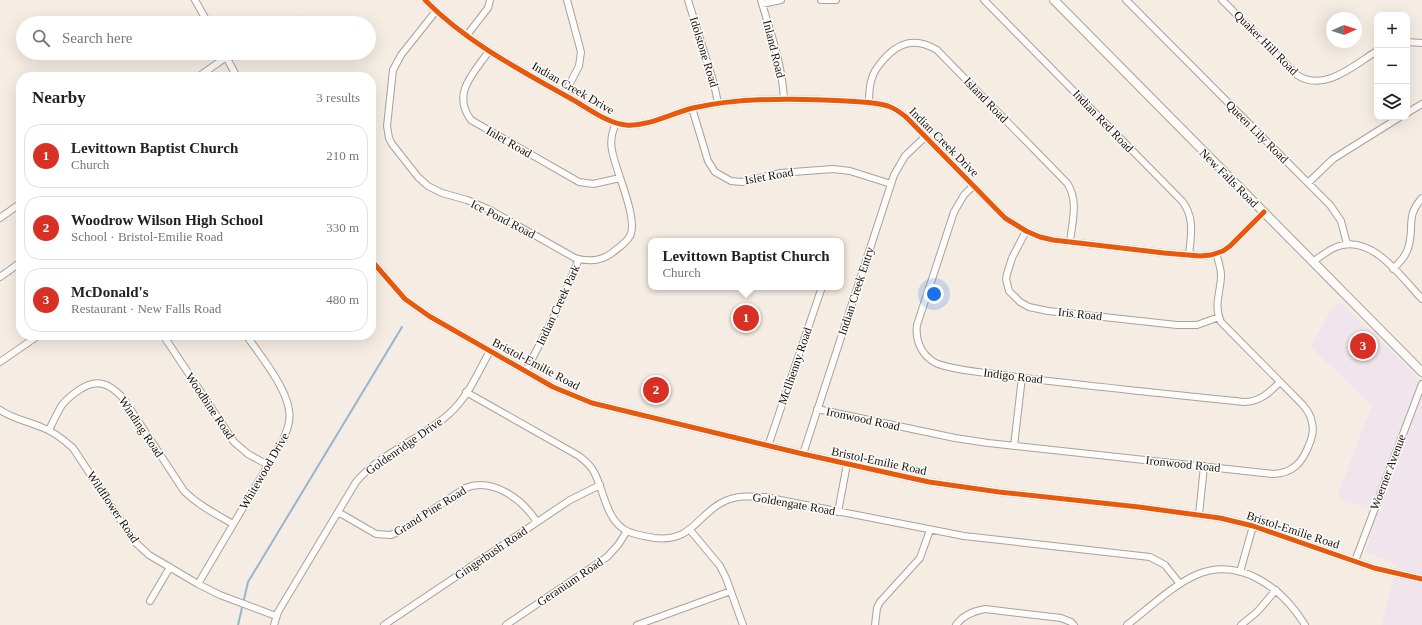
<!DOCTYPE html>
<html lang="en">
<head>
<meta charset="utf-8">
<style>
  :root { --surface:#fff; --page:#f2f2f2; --text:#222; --muted:#767676; --line:#e0e0e0; --accent:#d93025 }
  body { margin:0; font-family:"Times New Roman",serif; background:var(--page); color:var(--text) }
  .controls { position:absolute; right:12px; top:12px; display:grid; overflow:hidden; border-radius:8px; box-shadow:0 4px 16px #0002 }
  .controls button { width:36px; height:36px; display:grid; place-items:center; padding:0; border:0; border-bottom:1px solid var(--line); background:var(--surface); color:var(--text); font:20px sans-serif }
  .compass { position:absolute; left:1326px; top:12px; width:36px; height:36px; border-radius:50%; background:var(--surface); box-shadow:0 4px 16px #0002; rotate:87deg }
  .you { position:absolute; left:934px; top:294px; width:14px; height:14px; margin:-10px; border:3px solid #fff; border-radius:50%; background:#1a73e8; box-shadow:0 0 0 6px #1a73e833 }
  .badge { display:grid; place-items:center; width:26px; height:26px; border-radius:50%; background:var(--accent); color:#fff; font-size:13px; font-weight:700 }
  .pin { position:absolute; translate:-50% -50%; border:2px solid #fff; box-shadow:0 1px 4px #0006 }
  .popup { position:absolute; left:648px; top:238px; width:196px; height:52px; box-sizing:border-box; display:grid; place-content:center; border-radius:8px; background:var(--surface); filter:drop-shadow(0 1px 3px #0005); font-size:13px; white-space:nowrap; color:var(--muted) }
  .popup b { font-size:15px; color:var(--text) }
  .popup::after { content:''; position:absolute; left:50%; top:100%; margin-left:-8px; border:8px solid transparent; border-top-color:var(--surface) }
  .list { margin:0; padding:0; list-style:none }
  h2 { display:flex; justify-content:space-between; align-items:center; height:52px; margin:0; padding:0 16px; font-size:17px }
  h2 small { font-size:13px; font-weight:400; color:var(--muted) }
  .list li { display:grid; grid-template-columns:26px 1fr auto; gap:12px; align-items:center; box-sizing:border-box; height:64px; margin:0 8px 8px; padding:0 8px; border:1px solid var(--line); border-radius:16px }
  .list b { display:block; font-size:15px; white-space:nowrap }
  .list p { margin:0; font-size:13px; white-space:nowrap; color:var(--muted) }
  .list em { font-size:13px; font-style:normal; color:var(--muted) }
  .icon { flex:none; width:22px; height:22px; fill:none; stroke:currentColor; stroke-width:2; stroke-linecap:round; stroke-linejoin:round }
  .map { position:relative; flex:none; width:1422px; height:625px; overflow:hidden }
  .search { position:absolute; background:var(--surface); box-shadow:0 4px 16px #0002; left:16px; top:16px; width:360px; height:44px; display:flex; align-items:center; gap:10px; box-sizing:border-box; padding:0 14px; border-radius:22px; color:var(--muted); font-size:15px }
  .panel { position:absolute; background:var(--surface); box-shadow:0 4px 16px #0002; left:16px; top:72px; width:360px; height:268px; border-radius:16px }
  .map>svg:first-child { display:block }
</style>
</head>
<body>
<div class="map">
<svg width="1422" height="625" viewBox="0 0 1422 625">
  <rect width="100%" height="100%" fill="#f5ece3"/>
  <path fill="#f0e5ec" d="M 1341,302 L 1422,382 L 1422,625 L 1382,625 L 1397,564 L 1366,552 L 1377,512 L 1337,497 L 1372,405 L 1311,347 L 1332,308 Z"/>
  <g fill="none" stroke-linecap="round" stroke-linejoin="round">
    <path stroke="#99b3d0" stroke-width="2" d="M 238,625 L 248,582 L 402,327"/>
    <defs>
      <path id="minor" d="M 195,0 L 208,23
        M 425,0 C 467,43 522,71 575,101 C 589,109 609,124 626,125 C 647,127 672,113 693,108 C 741,97 797,98 846,101 C 860,102 875,102 888,106 C 894,108 901,113 906,117 L 1005,218 L 1026,231 L 1040,237 L 1053,240 L 1164,253 L 1200,256 L 1211,255 L 1223,251 L 1230,246 L 1264,212
        M 688,0 L 714,84 L 718,103
        M 761,0 C 771,34 782,64 784,99
        M 821,0 L 836,0
        M 984,0 L 1182,201 C 1195,217 1191,236 1189,255
        M 1126,0 L 1330,205 L 1341,221 L 1347,244
        M 1222,0 L 1297,75 C 1324,93 1354,65 1377,51
        M 762,4 L 781,0
        M 436,11 L 401,55 L 393,70 L 387,126 L 389,138 L 392,144 L 418,177 L 428,186 L 442,193 L 467,200 L 490,210 L 575,258 C 588,262 601,261 612,253 C 618,248 626,243 630,236 C 639,219 615,170 612,150 C 610,141 612,132 616,123
        M 290,23 L 296,20
        M 467,35 L 488,8 L 490,0
        M 1407,42 L 1422,43
        M 489,51 C 474,73 451,93 471,120 L 579,182 L 593,184 L 620,178
        M 224,53 L 237,77
        M 198,77 L 232,53
        M 564,95 L 579,66 L 581,52 L 567,0
        M 869,103 C 869,94 869,86 872,78 C 874,70 879,65 884,59 C 899,42 916,37 937,50 L 1067,183 C 1079,200 1072,223 1070,242
        M 692,108 L 708,161 L 715,172 L 731,181 L 742,182 L 780,173 L 833,169 L 850,171 L 891,184
        M 1407,113 L 1422,104
        M 1308,183 L 1333,159 L 1400,117
        M 973,186 L 964,195 L 954,212 L 917,325 C 915,340 921,354 934,362 C 948,370 990,373 1008,376 C 1087,386 1166,394 1244,402 C 1260,402 1270,392 1280,382
        M 0,218 L 21,203
        M 1026,231 L 1012,258 L 1007,274 L 1006,279 L 1009,291 L 1020,302 L 1029,307 L 1048,311 L 1177,325 L 1197,325 L 1219,317
        M 371,260 L 405,299 L 429,316 L 553,387 L 592,403 L 803,454 L 929,482 L 999,492 L 1139,507 L 1220,518 L 1253,526 L 1374,568 L 1422,579
        M 1313,262 C 1321,256 1329,249 1339,246 C 1373,235 1402,278 1422,299
        M 1393,269 C 1400,262 1407,255 1409,245 C 1414,225 1406,216 1422,198
        M 0,277 L 21,262
        M 163,335 L 234,442 L 248,454 L 268,465
        M 0,362 L 39,335
        M 526,371 L 560,304 L 579,259
        M 466,392 L 579,456 C 585,461 591,465 594,472 C 604,490 606,521 627,531 C 635,535 645,536 654,538 C 691,542 695,518 721,503 C 735,495 750,496 765,497 L 964,536 L 1150,557 L 1165,565 L 1180,584
        M 817,409 L 955,438 L 988,443 L 1273,474 C 1293,473 1302,463 1309,445 C 1312,438 1314,430 1312,423 C 1311,415 1307,410 1302,404 L 1221,322 C 1213,305 1221,292 1221,275 C 1221,268 1218,260 1216,253
        M 0,410 C 13,419 27,421 41,427 C 53,431 63,439 73,448 L 131,536 L 136,543 L 149,555 L 198,584 L 220,595 L 276,616
        M 49,430 C 53,422 57,413 62,405 C 67,399 73,394 79,390 C 97,378 109,383 123,398 L 184,491 C 198,505 216,514 233,524
        M 768,446 L 822,287
        M 1014,446 L 1022,377
        M 803,454 L 894,175 L 905,156 L 925,137
        M 338,512 L 376,534 L 391,535 L 404,529 L 465,488 C 493,477 522,499 537,522
        M 838,512 L 847,464
        M 1199,515 L 1204,466
        M 690,530 L 720,566 L 726,578 L 743,625
        M 1355,561 L 1422,384
        M 1240,572 L 1253,526
        M 198,584 L 283,440 C 287,430 291,421 289,410 C 286,387 260,355 246,335
        M 150,601 L 170,567
        M 274,625 L 278,612 L 356,482 C 380,453 422,439 450,413 C 468,397 478,372 490,351
        M 384,625 L 570,500 L 600,485
        M 506,625 L 607,557 L 618,545 L 627,531
        M 637,625 L 731,591
        M 875,625 L 877,608 L 880,602 L 920,558 L 930,530
        M 956,625 C 963,615 974,611 985,609 L 1061,618 L 1071,622 L 1074,625
        M 1127,625 C 1148,609 1173,585 1196,575 C 1241,556 1283,589 1305,625
        M 1241,625 L 1257,612 L 1276,590"/>
      <path id="major" d="M 1054,0 L 1422,372"/>
    </defs>
    <use href="#minor" stroke="#aaa198" stroke-width="8"/>
    <use href="#major" stroke="#aaa198" stroke-width="10"/>
    <use href="#minor" stroke="#fefcfb" stroke-width="6"/>
    <use href="#major" stroke="#fefcfb" stroke-width="8"/>
    <defs>
      <path id="cycleway" d="M 425,0 C 467,43 522,71 575,101 C 589,109 609,124 626,125 C 647,127 672,113 693,108 C 741,97 797,98 846,101 C 860,102 875,102 888,106 C 894,108 901,113 906,117 L 1005,218 L 1026,231 L 1040,237 L 1053,240 L 1164,253 L 1200,256 L 1211,255 L 1223,251 L 1230,246 L 1264,212
        M 371,260 L 405,299 L 429,316 L 553,387 L 592,403 L 803,454 L 929,482 L 999,492 L 1139,507 L 1220,518 L 1253,526 L 1374,568 L 1422,579"/>
    </defs>
    <use href="#cycleway" stroke="#fcfcfc" stroke-width="8"/>
    <use href="#cycleway" stroke="#e8590c" stroke-width="5"/>
  </g>
  <g text-anchor="middle" dominant-baseline="central" stroke-width="3" stroke-linejoin="round" paint-order="stroke">
    <g font-size="12" fill="#1a1107" stroke="#fcfcfc">
      <text transform="translate(1266 43) rotate(45)">Quaker Hill Road</text>
      <text transform="translate(774 49) rotate(76)">Inland Road</text>
      <text transform="translate(704 52) rotate(73)">Idolstone Road</text>
      <text transform="translate(573 88) rotate(30)">Indian Creek Drive</text>
      <text transform="translate(986 100) rotate(46)">Island Road</text>
      <text transform="translate(1103 121) rotate(46)">Indian Red Road</text>
      <text transform="translate(1257 132) rotate(45)">Queen Lily Road</text>
      <text transform="translate(509 142) rotate(30)">Inlet Road</text>
      <text transform="translate(944 142) rotate(45)">Indian Creek Drive</text>
      <text transform="translate(769 176) rotate(-10)">Islet Road</text>
      <text transform="translate(1229 178) rotate(45)">New Falls Road</text>
      <text transform="translate(503 219) rotate(27)">Ice Pond Road</text>
      <text transform="translate(856 291) rotate(-72)">Indian Creek Entry</text>
      <text transform="translate(558 305) rotate(-65)">Indian Creek Park</text>
      <text transform="translate(1080 314) rotate(6)">Iris Road</text>
      <text transform="translate(536 364) rotate(28)">Bristol-Emilie Road</text>
      <text transform="translate(795 366) rotate(-71)">McIlhenny Road</text>
      <text transform="translate(1013 376) rotate(7)">Indigo Road</text>
      <text transform="translate(210 406) rotate(56)">Woodbine Road</text>
      <text transform="translate(863 419) rotate(12)">Ironwood Road</text>
      <text transform="translate(141 427) rotate(56)">Winding Road</text>
      <text transform="translate(404 446) rotate(-35)">Goldenridge Drive</text>
      <text transform="translate(879 461) rotate(12)">Bristol-Emilie Road</text>
      <text transform="translate(1183 464) rotate(6)">Ironwood Road</text>
      <text transform="translate(264 471) rotate(-60)">Whitewood Drive</text>
      <text transform="translate(1388 472) rotate(-69)">Woerner Avenue</text>
      <text transform="translate(794 504) rotate(10)">Goldengate Road</text>
      <text transform="translate(113 507) rotate(56)">Wildflower Road</text>
      <text transform="translate(430 511) rotate(-32)">Grand Pine Road</text>
      <text transform="translate(1293 530) rotate(18)">Bristol-Emilie Road</text>
      <text transform="translate(491 553) rotate(-34)">Gingerbush Road</text>
      <text transform="translate(570 582) rotate(-34)">Geranium Road</text>
    </g>
  </g>
</svg>
<div class="controls">
<button>+</button>
<button>−</button>
<button><svg class="icon" aria-label="layers" viewBox="0 0 24 24"><path d="M12 4l9 5-9 5-9-5zM3 14l9 5 9-5"/></svg></button>
</div>
<svg class="compass" viewBox="-18 -18 36 36"><path d="M0-13l5 13h-10z" fill="#e53935"/><path d="M0 13l5-13h-10z" fill="#767676"/></svg>
<div class="you"></div>
<div class="pin badge" style="left:746px;top:318px">1</div>
<div class="popup"><b>Levittown Baptist Church</b>Church</div>
<div class="pin badge" style="left:656px;top:390px">2</div>
<div class="pin badge" style="left:1363px;top:346px">3</div>
<div class="search"><svg class="icon" aria-label="search" viewBox="0 0 24 24"><circle cx="10" cy="10" r="6"/><path d="M15 15l6 6"/></svg>Search here</div>
<section class="panel">
<h2>Nearby<small>3 results</small></h2>
<ul class="list">
<li><span class="badge">1</span><div><b>Levittown Baptist Church</b><p>Church</p></div><em>210 m</em></li>
<li><span class="badge">2</span><div><b>Woodrow Wilson High School</b><p>School · Bristol-Emilie Road</p></div><em>330 m</em></li>
<li><span class="badge">3</span><div><b>McDonald's</b><p>Restaurant · New Falls Road</p></div><em>480 m</em></li>
</ul>
</section>
</div>
</body>
</html>
